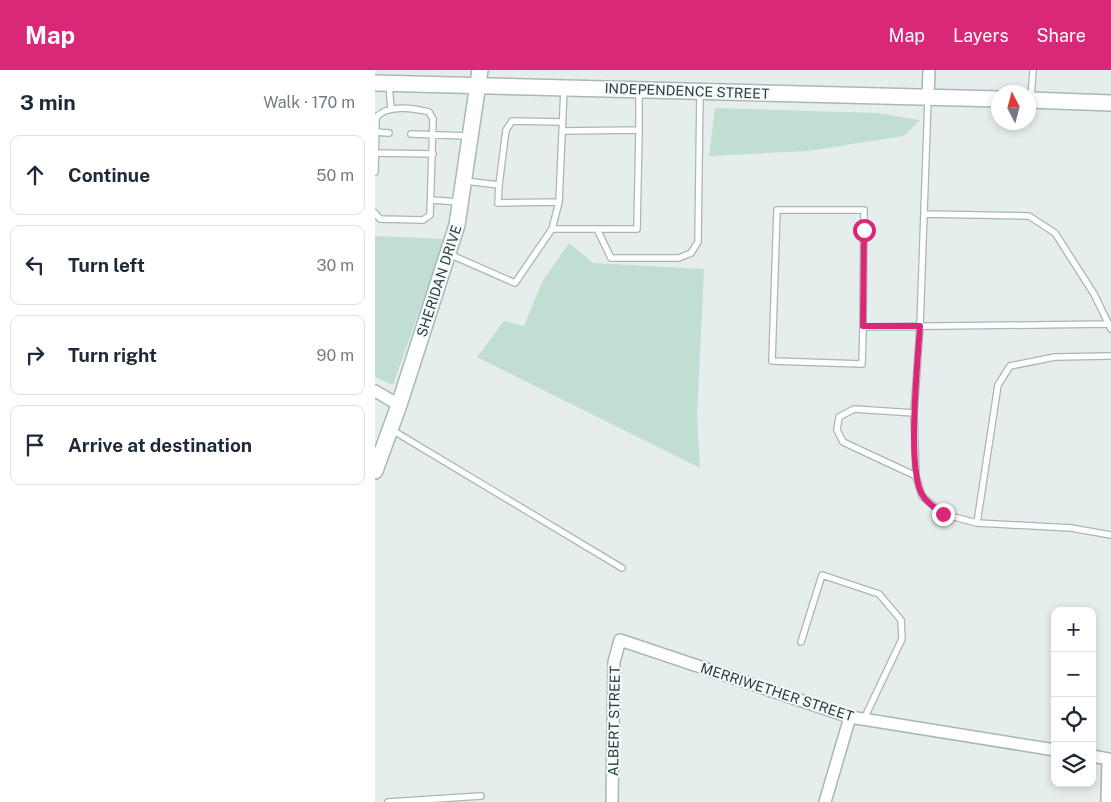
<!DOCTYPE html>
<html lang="en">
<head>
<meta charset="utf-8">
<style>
  :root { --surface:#fff; --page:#f2f2f3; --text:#1f2937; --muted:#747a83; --line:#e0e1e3; --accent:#db2777 }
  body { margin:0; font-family:"Public Sans",sans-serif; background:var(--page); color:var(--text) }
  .controls { position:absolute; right:15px; bottom:15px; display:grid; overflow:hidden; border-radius:10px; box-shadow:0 2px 8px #0003 }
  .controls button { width:45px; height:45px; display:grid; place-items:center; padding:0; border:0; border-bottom:1px solid var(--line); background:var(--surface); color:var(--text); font:25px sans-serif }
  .compass { position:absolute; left:616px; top:15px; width:45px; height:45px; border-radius:50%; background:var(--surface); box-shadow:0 2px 8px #0003; rotate:354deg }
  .stop { position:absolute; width:15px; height:15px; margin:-11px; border:4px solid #db2777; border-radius:50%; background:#fff }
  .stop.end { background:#db2777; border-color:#fff; box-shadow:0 1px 5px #0008 }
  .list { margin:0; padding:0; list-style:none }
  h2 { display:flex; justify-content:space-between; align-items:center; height:65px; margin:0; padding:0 20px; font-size:21px }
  h2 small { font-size:16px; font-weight:400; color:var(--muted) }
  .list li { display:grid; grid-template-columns:32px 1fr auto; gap:15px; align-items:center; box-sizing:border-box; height:80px; margin:0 10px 10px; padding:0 10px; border:1px solid var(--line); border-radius:10px }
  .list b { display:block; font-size:19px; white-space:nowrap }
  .list em { font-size:16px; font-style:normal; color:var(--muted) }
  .icon { flex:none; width:28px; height:28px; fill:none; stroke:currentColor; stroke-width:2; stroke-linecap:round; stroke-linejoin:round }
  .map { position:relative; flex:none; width:736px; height:732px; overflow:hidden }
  header { display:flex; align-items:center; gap:30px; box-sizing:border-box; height:70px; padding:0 25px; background:var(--accent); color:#fff }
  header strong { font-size:24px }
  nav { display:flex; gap:28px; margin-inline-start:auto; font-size:18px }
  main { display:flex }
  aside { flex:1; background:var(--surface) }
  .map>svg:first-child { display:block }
</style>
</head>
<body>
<header>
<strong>Map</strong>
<nav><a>Map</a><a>Layers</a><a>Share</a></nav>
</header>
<main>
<aside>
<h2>3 min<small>Walk · 170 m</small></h2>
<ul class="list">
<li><svg class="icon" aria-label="ahead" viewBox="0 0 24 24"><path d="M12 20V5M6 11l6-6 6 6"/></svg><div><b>Continue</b></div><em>50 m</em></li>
<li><svg class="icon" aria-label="left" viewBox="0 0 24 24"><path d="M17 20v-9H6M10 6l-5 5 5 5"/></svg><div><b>Turn left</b></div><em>30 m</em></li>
<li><svg class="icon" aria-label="right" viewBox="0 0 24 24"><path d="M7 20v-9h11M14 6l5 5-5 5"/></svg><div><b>Turn right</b></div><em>90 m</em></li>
<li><svg class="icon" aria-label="arrive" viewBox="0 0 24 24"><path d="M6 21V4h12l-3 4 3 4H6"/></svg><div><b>Arrive at destination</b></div></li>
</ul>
</aside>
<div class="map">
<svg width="736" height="732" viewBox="0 0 736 732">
  <rect width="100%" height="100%" fill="#e6eeed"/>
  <path fill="#c0ded1" d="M 340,38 L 502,43 L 545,50 L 529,66 L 433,81 L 334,86 Z
    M 0,166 L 70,169 L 18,315 L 0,307 Z
    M 194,173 L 218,193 L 329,199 L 322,346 L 325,398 L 102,287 L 129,251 L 149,256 L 167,212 Z"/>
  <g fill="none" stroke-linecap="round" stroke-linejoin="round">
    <defs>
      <path id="lane" d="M 14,15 L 16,39
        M 656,28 L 658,0
        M 553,29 L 545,256 L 539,343 L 541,406 L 547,426 L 568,444 L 602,453 L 696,458 L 736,465
        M 264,60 L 264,20
        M 1,62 L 14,63
        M 36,64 L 93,66
        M 0,83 L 58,84
        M 0,102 L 1,48 C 11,34 39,38 54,42 L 58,49 L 55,145 L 48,150 L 5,149 L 0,143
        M 90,111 L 124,115 L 123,133 L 184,132
        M 124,115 L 131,60 L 137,51 L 187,52
        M 57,130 L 84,132
        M 549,144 L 654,146 L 680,163 L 719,224 L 736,259
        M 177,159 L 262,159 L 264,60 L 187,61
        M 222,159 L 236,188 L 304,188 L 316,183 L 323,172 L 325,22
        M 74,184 L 140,213 L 177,159 L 184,132 L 189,19
        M 488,257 L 487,294 L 397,291 L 402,140 L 489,140 L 488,257 L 734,254
        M 539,343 L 479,339 L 464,347 L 462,360 L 468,372 L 541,406
        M 17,360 L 247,498
        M 602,453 L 623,315 L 635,296 L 680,287 L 736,286
        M 426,572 L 447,505 L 504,524 L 526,550 L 527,569 L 489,649
        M 13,732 L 106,726"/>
      <path id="street" d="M 553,27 L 554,0
        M 0,321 L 24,335
        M 717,686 L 733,689 L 732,732
        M 237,732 L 239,592 L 245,570 L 475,647 L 680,680
        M 450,732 L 475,647"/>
      <path id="secondary" d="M 0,13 L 624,29
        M 654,30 L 736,33
        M 0,401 L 24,335 L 82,155 L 105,0"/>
    </defs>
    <use href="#lane" stroke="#a8b6b6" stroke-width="8"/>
    <use href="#street" stroke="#a8b6b6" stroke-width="14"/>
    <use href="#secondary" stroke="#a5b9b8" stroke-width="18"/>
    <use href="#lane" stroke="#fff" stroke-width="5.5"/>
    <use href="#street" stroke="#fff" stroke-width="11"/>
    <use href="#secondary" stroke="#fff" stroke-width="15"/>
  </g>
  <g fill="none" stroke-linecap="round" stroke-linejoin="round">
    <path stroke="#db2777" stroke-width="6" d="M 489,160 L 488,256 L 545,256 C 543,289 531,402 548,426 C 552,433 562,439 568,444"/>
  </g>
  <g text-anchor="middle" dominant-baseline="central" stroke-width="4" stroke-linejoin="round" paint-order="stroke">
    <g font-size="14" fill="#253f40" stroke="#f7fafa">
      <text transform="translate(312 21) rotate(2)">INDEPENDENCE STREET</text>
      <text transform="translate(64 211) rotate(-72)">SHERIDAN DRIVE</text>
      <text transform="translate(402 622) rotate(18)">MERRIWETHER STREET</text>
      <text transform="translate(239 651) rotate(-89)">ALBERT STREET</text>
    </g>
  </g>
</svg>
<div class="controls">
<button>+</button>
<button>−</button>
<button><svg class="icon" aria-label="locate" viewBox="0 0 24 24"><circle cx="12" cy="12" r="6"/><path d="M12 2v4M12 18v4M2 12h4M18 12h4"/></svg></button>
<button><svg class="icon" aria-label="layers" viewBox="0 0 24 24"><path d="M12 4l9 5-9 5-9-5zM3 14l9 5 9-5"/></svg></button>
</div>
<svg class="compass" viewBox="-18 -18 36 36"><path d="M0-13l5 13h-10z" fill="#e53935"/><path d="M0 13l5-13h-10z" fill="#747a83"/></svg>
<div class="stop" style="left:489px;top:160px"></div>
<div class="stop end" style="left:568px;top:444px"></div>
</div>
</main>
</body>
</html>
